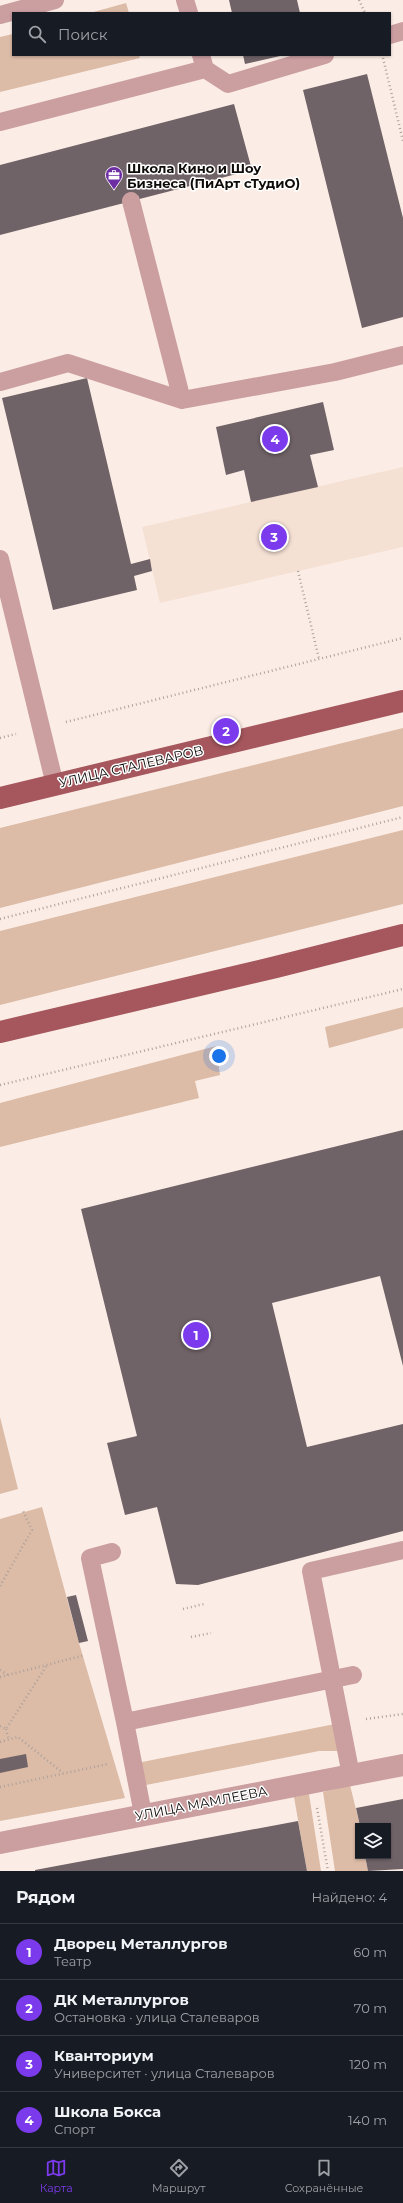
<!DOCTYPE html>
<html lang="ru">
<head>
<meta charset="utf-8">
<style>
  :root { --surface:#171b24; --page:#242831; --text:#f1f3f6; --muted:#9ea1a6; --line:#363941; --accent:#7c3aed }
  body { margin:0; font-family:Montserrat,sans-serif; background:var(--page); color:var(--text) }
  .controls { position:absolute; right:12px; bottom:12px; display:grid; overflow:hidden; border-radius:0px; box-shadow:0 1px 3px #0004 }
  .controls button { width:36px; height:36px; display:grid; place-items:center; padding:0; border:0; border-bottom:1px solid var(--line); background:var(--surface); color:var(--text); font:20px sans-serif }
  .you { position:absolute; left:219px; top:1056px; width:14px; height:14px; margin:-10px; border:3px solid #fff; border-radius:50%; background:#1a73e8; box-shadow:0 0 0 6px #1a73e833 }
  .badge { display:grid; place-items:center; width:26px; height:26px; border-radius:50%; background:var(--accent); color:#fff; font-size:13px; font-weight:700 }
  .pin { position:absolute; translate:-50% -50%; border:2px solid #fff; box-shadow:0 1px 4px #0006 }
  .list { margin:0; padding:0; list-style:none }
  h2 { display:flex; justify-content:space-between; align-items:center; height:52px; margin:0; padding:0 16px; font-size:17px }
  h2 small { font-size:13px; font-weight:400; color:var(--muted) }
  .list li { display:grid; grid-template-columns:26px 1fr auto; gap:12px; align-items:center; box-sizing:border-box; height:56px; padding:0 16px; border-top:1px solid var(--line) }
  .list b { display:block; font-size:15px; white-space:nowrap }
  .list p { margin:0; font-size:13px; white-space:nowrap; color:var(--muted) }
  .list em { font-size:13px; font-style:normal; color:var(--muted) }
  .icon { flex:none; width:22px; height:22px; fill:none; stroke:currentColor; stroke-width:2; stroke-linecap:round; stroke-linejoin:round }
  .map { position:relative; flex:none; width:403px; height:1871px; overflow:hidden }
  .search { position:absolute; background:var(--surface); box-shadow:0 1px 3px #0004; left:12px; right:12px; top:12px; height:44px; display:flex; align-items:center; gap:10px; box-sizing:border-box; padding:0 14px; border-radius:0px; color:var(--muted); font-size:15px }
  .sheet { height:276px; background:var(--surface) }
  nav { display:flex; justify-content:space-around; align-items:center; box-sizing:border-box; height:56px; border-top:1px solid var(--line); background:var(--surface); font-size:11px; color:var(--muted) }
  nav a { display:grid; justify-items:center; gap:2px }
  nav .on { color:var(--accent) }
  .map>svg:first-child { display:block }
</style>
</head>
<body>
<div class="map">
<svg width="403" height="1871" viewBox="0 0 403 1871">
  <rect width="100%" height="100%" fill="#fbede5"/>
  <path fill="#f5e0d4" d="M 403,467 L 403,547 L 160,603 L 142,527 Z"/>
  <path fill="#dcbba7" d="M 126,3 L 129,13 L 90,13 Z
    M 13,34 L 13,55 L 139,55 L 140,58 L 0,92 L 0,37 Z
    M 403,728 L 403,806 L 0,908 L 0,828 Z
    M 403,830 L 403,904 L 0,1005 L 0,931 Z
    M 403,1007 L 403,1028 L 329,1048 L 325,1027 Z
    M 216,1046 L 220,1075 L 195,1081 L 199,1098 L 0,1147 L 0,1103 Z
    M 0,1417 L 18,1489 L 0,1494 Z
    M 42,1507 L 79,1643 L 125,1798 L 0,1821 L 0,1519 Z
    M 335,1724 L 341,1751 L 319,1751 L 141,1786 L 137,1763 Z
    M 350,1785 L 360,1826 L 358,1826 L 358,1856 L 365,1856 L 368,1871 L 335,1871 L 323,1792 Z
    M 309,1794 L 321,1871 L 307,1871 L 294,1797 Z"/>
  <path fill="#706367" d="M 229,0 L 297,0 L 300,13 L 232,13 Z
    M 243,55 L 280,55 L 280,56 L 245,64 Z
    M 367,74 L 403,218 L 403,317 L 362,328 L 303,90 Z
    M 234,104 L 252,170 L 0,235 L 0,165 Z
    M 87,378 L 131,564 L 150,559 L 152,571 L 134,576 L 137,590 L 53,610 L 2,398 Z
    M 323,402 L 334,450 L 310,455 L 318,487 L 251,502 L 244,470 L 226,475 L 216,427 Z
    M 403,1130 L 403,1366 L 380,1276 L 272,1303 L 307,1447 L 403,1424 L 403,1531 L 198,1585 L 176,1584 L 157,1507 L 125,1515 L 107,1443 L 137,1436 L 81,1209 Z
    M 76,1595 L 88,1641 L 79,1643 L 67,1597 Z
    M 26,1754 L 28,1767 L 0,1773 L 0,1759 Z
    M 403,1799 L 403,1869 L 368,1871 L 365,1856 L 388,1856 L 388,1826 L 360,1826 L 356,1808 Z
    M 298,1821 L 307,1871 L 35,1871 L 35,1870 Z"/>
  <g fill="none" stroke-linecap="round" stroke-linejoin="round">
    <path stroke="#ada29c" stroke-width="2.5" stroke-dasharray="1 3" stroke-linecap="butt" d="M 359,0 L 365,13
      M 383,58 L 403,141
      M 298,571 L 319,659
      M 66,722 L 403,638
      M 0,738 L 16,734
      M 0,919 L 403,817
      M 0,1085 L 403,989
      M 0,1586 L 32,1530 L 23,1511
      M 183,1609 L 204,1604
      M 191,1637 L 211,1633
      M 0,1670 L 8,1675
      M 0,1677 L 85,1655
      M 366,1719 L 403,1714
      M 0,1726 L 6,1729 L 47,1665
      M 6,1729 L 9,1740
      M 0,1742 L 18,1737 L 63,1773
      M 0,1787 L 108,1764
      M 317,1808 L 328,1871"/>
    <path stroke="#cb9ea0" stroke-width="18" d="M 185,0 L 189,13
      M 0,15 L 55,0
      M 390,35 L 403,31
      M 201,55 L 205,69 L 228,84 L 325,55
      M 0,122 L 205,69
      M 131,201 L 182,400
      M 0,382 L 68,363 L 182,400 L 335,372 L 403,355
      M 0,559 L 55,785
      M 112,1552 L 90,1558 L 125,1722
      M 351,1775 L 311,1571 L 403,1550
      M 143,1814 L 125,1722 L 353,1675"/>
    <path stroke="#cb9ea0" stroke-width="22" d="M 0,1843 L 403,1765"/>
    <path stroke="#a5575d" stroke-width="22" d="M 0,798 L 403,701
      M 0,1032 L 276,967 L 403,935"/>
  </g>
  <defs>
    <symbol id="office-pin" viewBox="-11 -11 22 30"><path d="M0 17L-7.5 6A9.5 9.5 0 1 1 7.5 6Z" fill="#6d2ea4" stroke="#fff"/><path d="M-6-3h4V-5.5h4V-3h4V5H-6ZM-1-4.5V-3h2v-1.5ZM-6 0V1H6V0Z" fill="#fff"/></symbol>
  </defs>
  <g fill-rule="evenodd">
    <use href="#office-pin" x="104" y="165" width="20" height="27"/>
  </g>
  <g text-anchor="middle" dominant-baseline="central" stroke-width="3" stroke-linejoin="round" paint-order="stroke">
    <g font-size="13" font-weight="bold" fill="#0f0b09" stroke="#fff" text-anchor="start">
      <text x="127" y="168">Школа Кино и Шоу<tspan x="127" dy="15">Бизнеса (ПиАрт сТудиО)</tspan></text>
    </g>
    <g font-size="13" fill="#0f0b09" stroke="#fff">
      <text transform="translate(131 766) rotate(-13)">УЛИЦА СТАЛЕВАРОВ</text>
      <text transform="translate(201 1803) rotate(-11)">УЛИЦА МАМЛЕЕВА</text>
    </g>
  </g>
</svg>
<div class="controls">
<button><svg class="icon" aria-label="layers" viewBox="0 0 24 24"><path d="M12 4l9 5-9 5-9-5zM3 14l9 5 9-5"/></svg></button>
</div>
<div class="you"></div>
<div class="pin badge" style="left:196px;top:1335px">1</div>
<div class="pin badge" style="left:226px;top:731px">2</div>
<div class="pin badge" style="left:274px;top:537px">3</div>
<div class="pin badge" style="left:275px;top:439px">4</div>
<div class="search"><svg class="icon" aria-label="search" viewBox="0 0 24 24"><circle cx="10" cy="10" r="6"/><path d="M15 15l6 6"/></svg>Поиск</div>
</div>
<section class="sheet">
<h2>Рядом<small>Найдено: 4</small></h2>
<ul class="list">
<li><span class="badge">1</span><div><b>Дворец Металлургов</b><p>Театр</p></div><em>60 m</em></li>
<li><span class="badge">2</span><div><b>ДК Металлургов</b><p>Остановка · улица Сталеваров</p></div><em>70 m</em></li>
<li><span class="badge">3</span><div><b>Кванториум</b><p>Университет · улица Сталеваров</p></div><em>120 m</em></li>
<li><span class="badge">4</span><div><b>Школа Бокса</b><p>Спорт</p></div><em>140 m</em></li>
</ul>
</section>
<nav>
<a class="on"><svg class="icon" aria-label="map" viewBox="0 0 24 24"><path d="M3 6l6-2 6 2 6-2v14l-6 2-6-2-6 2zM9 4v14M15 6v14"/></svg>Карта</a>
<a><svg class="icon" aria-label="directions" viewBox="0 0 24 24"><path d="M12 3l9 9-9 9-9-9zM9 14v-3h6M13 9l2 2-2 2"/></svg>Маршрут</a>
<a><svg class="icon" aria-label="saved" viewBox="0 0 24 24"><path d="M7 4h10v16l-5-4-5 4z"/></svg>Сохранённые</a>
</nav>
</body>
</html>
